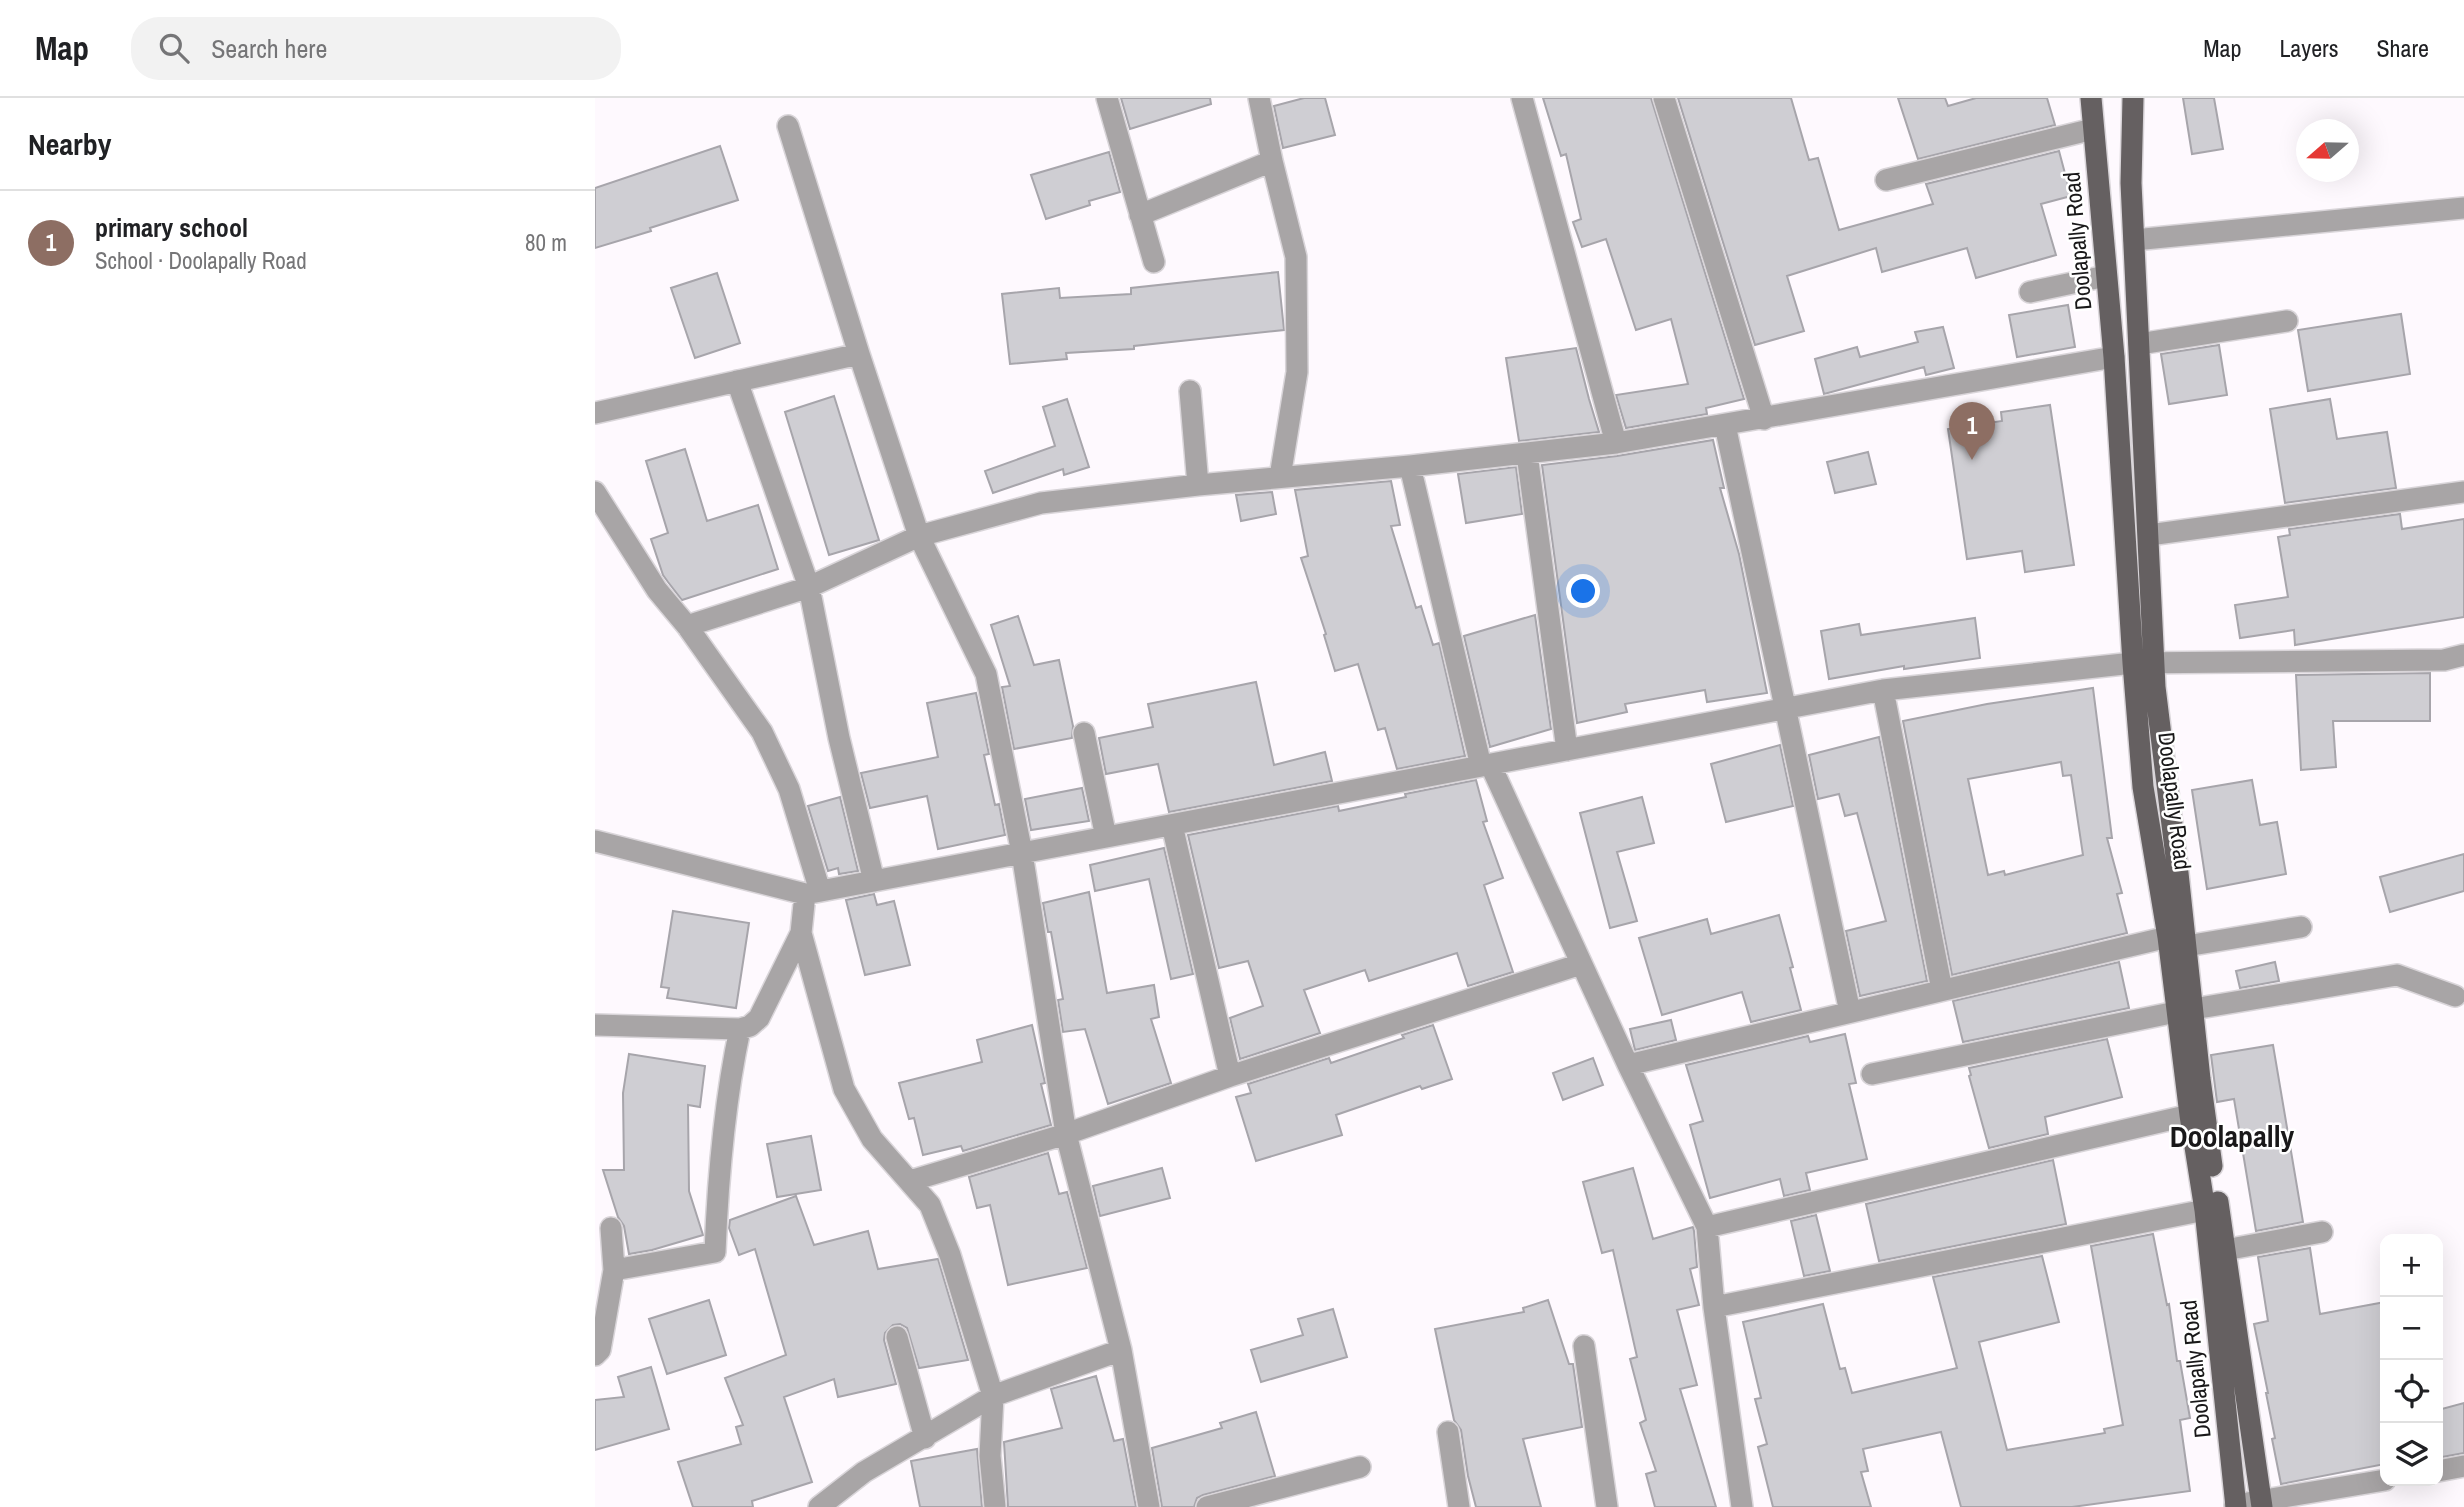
<!DOCTYPE html>
<html lang="en">
<head>
<meta charset="utf-8">
<style>
  :root { --surface:#fff; --page:#f2f2f2; --text:#202124; --muted:#757577; --line:#e0e0e0; --accent:#128666 }
  body { margin:0; font-family:"Archivo Narrow",sans-serif; background:var(--page); color:var(--text) }
  .controls { position:absolute; right:21px; bottom:21px; display:grid; overflow:hidden; border-radius:14px; box-shadow:0 7px 28px #0002 }
  .controls button { width:63px; height:63px; display:grid; place-items:center; padding:0; border:0; border-bottom:2px solid var(--line); background:var(--surface); color:var(--text); font:35px sans-serif }
  .compass { position:absolute; left:1701px; top:21px; width:63px; height:63px; border-radius:50%; background:var(--surface); box-shadow:0 7px 28px #0002; rotate:250deg }
  .you { position:absolute; left:989px; top:494px; width:24px; height:24px; margin:-18px; border:5px solid #fff; border-radius:50%; background:#1a73e8; box-shadow:0 0 0 10px #1a73e833 }
  .badge { display:grid; place-items:center; width:46px; height:46px; border-radius:50%; background:var(--accent); color:#fff; font-size:23px; font-weight:700 }
  .pin { position:absolute; translate:-50% -58px; filter:drop-shadow(0 2px 4px #0008) }
  .pin::after { content:''; position:absolute; top:37px; width:24px; height:21px; background:inherit; clip-path:polygon(0 0,100% 0,50% 100%) }
  .list { margin:0; padding:0; list-style:none }
  h2 { display:flex; justify-content:space-between; align-items:center; height:91px; margin:0; padding:0 28px; font-size:30px }
  h2 small { font-size:23px; font-weight:400; color:var(--muted) }
  .list li { display:grid; grid-template-columns:46px 1fr auto; gap:21px; align-items:center; box-sizing:border-box; height:105px; padding:0 28px; border-top:2px solid var(--line) }
  .list b { display:block; font-size:26px; white-space:nowrap }
  .list p { margin:0; font-size:23px; white-space:nowrap; color:var(--muted) }
  .list em { font-size:23px; font-style:normal; color:var(--muted) }
  .icon { flex:none; width:38px; height:38px; fill:none; stroke:currentColor; stroke-width:2; stroke-linecap:round; stroke-linejoin:round }
  .map { position:relative; flex:none; width:1869px; height:1409px; overflow:hidden }
  header { display:flex; align-items:center; gap:42px; box-sizing:border-box; height:98px; padding:0 35px; background:var(--surface); border-bottom:2px solid var(--line) }
  header strong { font-size:33px }
  nav { display:flex; gap:38px; margin-inline-start:auto; font-size:24px }
  .search { width:490px; height:63px; background:var(--page); display:flex; align-items:center; gap:18px; box-sizing:border-box; padding:0 24px; border-radius:28px; color:var(--muted); font-size:26px }
  main { display:flex }
  aside { flex:1; background:var(--surface) }
  .map>svg:first-child { display:block }
</style>
</head>
<body>
<header>
<strong>Map</strong>
<div class="search"><svg class="icon" aria-label="search" viewBox="0 0 24 24"><circle cx="10" cy="10" r="6"/><path d="M15 15l6 6"/></svg>Search here</div>
<nav><a>Map</a><a>Layers</a><a>Share</a></nav>
</header>
<main>
<aside>
<h2>Nearby<small></small></h2>
<ul class="list">
<li><span class="badge" style="background:#8d6e63">1</span><div><b>primary school</b><p>School · Doolapally Road</p></div><em>80 m</em></li>
</ul>
</aside>
<div class="map">
<svg width="1869" height="1409" viewBox="0 0 1869 1409">
  <rect width="100%" height="100%" fill="#fef9fe"/>
  <path fill="#cfced3" stroke="#a7a5ab" stroke-width="2" fill-rule="evenodd" d="M 526,0 L 615,0 L 616,6 L 535,31 Z
    M 709,0 L 730,0 L 740,37 L 688,50 L 679,8 Z
    M 948,0 L 1056,0 L 1149,301 L 1111,310 L 1112,316 L 1031,330 L 1021,297 L 1093,286 L 1076,221 L 1041,232 L 1011,141 L 987,149 L 978,124 L 986,121 L 971,56 L 966,58 Z
    M 1083,0 L 1196,0 L 1214,62 L 1223,60 L 1244,132 L 1338,106 L 1331,86 L 1464,53 L 1476,98 L 1446,106 L 1461,157 L 1381,180 L 1372,150 L 1287,174 L 1281,150 L 1192,178 L 1209,233 L 1160,247 Z
    M 1303,0 L 1350,0 L 1353,8 L 1381,0 L 1452,0 L 1460,27 L 1323,61 Z
    M 1588,0 L 1619,0 L 1628,51 L 1597,56 Z
    M 125,48 L 143,102 L 55,130 L 56,133 L 0,150 L 0,90 Z
    M 514,54 L 525,94 L 494,103 L 495,107 L 451,121 L 436,77 Z
    M 683,174 L 689,232 L 539,248 L 539,251 L 471,255 L 472,261 L 415,266 L 407,196 L 464,190 L 465,200 L 536,196 L 536,190 Z
    M 122,175 L 145,245 L 100,260 L 76,190 Z
    M 1473,207 L 1480,249 L 1422,259 L 1414,217 Z
    M 1806,216 L 1815,276 L 1713,293 L 1703,232 Z
    M 1348,229 L 1359,270 L 1331,277 L 1329,269 L 1229,296 L 1220,261 L 1262,249 L 1265,259 L 1323,244 L 1320,234 Z
    M 1624,247 L 1632,297 L 1574,306 L 1566,256 Z
    M 981,250 L 994,301 L 1004,334 L 924,343 L 911,260 Z
    M 239,298 L 284,442 L 234,457 L 190,314 Z
    M 472,301 L 494,369 L 469,377 L 468,371 L 398,395 L 390,373 L 460,348 L 448,309 Z
    M 1735,301 L 1742,341 L 1792,334 L 1801,390 L 1690,405 L 1675,311 Z
    M 1455,307 L 1479,467 L 1430,474 L 1427,453 L 1372,461 L 1353,331 L 1407,323 L 1406,314 Z
    M 1118,342 L 1129,390 L 1125,390 L 1144,456 L 1172,595 L 1112,604 L 1110,592 L 1030,606 L 1032,614 L 982,625 L 947,367 L 1022,358 Z
    M 90,351 L 112,423 L 163,407 L 183,471 L 87,502 L 73,484 L 68,477 L 56,441 L 73,435 L 51,363 Z
    M 1273,354 L 1281,386 L 1240,395 L 1232,364 Z
    M 921,369 L 927,416 L 871,425 L 863,376 Z
    M 796,383 L 805,427 L 796,428 L 821,510 L 826,508 L 838,547 L 844,545 L 870,658 L 802,671 L 790,630 L 783,632 L 763,566 L 740,573 L 729,537 L 731,536 L 706,460 L 713,458 L 700,392 Z
    M 677,394 L 681,416 L 646,423 L 641,397 Z
    M 1805,416 L 1807,431 L 1869,421 L 1869,519 L 1700,547 L 1699,532 L 1645,540 L 1640,507 L 1693,499 L 1683,439 L 1695,437 L 1694,431 Z
    M 940,517 L 956,631 L 895,649 L 869,538 Z
    M 423,518 L 439,567 L 464,562 L 478,628 L 477,640 L 419,651 L 407,589 L 415,588 L 396,527 Z
    M 1380,520 L 1385,560 L 1309,571 L 1309,568 L 1234,581 L 1226,533 L 1264,526 L 1266,537 Z
    M 1835,575 L 1835,623 L 1738,623 L 1741,669 L 1706,672 L 1701,577 Z
    M 661,584 L 679,667 L 730,654 L 737,683 L 574,714 L 563,666 L 511,676 L 504,640 L 558,629 L 553,606 Z
    M 1498,590 L 1517,740 L 1512,740 L 1527,795 L 1522,796 L 1532,835 L 1357,877 L 1308,623 L 1392,606 ZM 1466,664 L 1468,678 L 1476,677 L 1488,757 L 1410,777 L 1409,773 L 1393,777 L 1373,681 Z
    M 381,595 L 394,656 L 389,657 L 400,707 L 404,706 L 410,737 L 343,751 L 332,698 L 275,710 L 266,675 L 343,659 L 332,605 Z
    M 1284,639 L 1332,883 L 1265,898 L 1251,833 L 1291,823 L 1262,715 L 1250,718 L 1244,696 L 1223,701 L 1214,657 Z
    M 1185,647 L 1198,708 L 1131,724 L 1116,666 Z
    M 881,682 L 892,723 L 888,724 L 908,780 L 889,787 L 918,874 L 873,888 L 862,855 L 774,883 L 770,872 L 709,892 L 725,935 L 645,961 L 635,920 L 668,908 L 653,863 L 624,870 L 593,737 L 743,708 L 744,713 L 811,699 L 810,696 Z
    M 1657,682 L 1665,727 L 1682,724 L 1691,776 L 1612,791 L 1597,692 Z
    M 487,690 L 494,723 L 436,732 L 430,701 Z
    M 245,699 L 263,773 L 244,776 L 243,770 L 233,773 L 213,708 Z
    M 1047,699 L 1059,745 L 1022,754 L 1042,823 L 1015,830 L 985,715 Z
    M 569,750 L 598,876 L 576,881 L 554,781 L 500,793 L 495,767 Z
    M 1869,756 L 1869,793 L 1795,814 L 1785,779 Z
    M 494,794 L 512,895 L 559,887 L 564,919 L 556,921 L 576,985 L 513,1006 L 490,931 L 468,934 L 463,902 L 468,901 L 456,834 L 453,834 L 448,805 Z
    M 279,796 L 282,807 L 299,803 L 315,867 L 270,877 L 251,802 Z
    M 78,813 L 154,825 L 141,910 L 72,900 L 74,890 L 66,889 Z
    M 1184,817 L 1198,869 L 1195,870 L 1206,912 L 1156,924 L 1147,894 L 1067,917 L 1044,840 L 1112,821 L 1116,836 Z
    M 1524,864 L 1534,910 L 1368,944 L 1358,903 Z
    M 1680,864 L 1684,883 L 1645,890 L 1641,873 Z
    M 1076,922 L 1081,942 L 1040,952 L 1035,931 Z
    M 437,927 L 450,985 L 446,986 L 456,1027 L 368,1053 L 366,1048 L 328,1057 L 319,1020 L 314,1021 L 304,985 L 387,964 L 382,942 Z
    M 838,927 L 857,981 L 827,991 L 825,988 L 741,1017 L 747,1037 L 661,1063 L 641,999 L 656,995 L 653,986 L 734,960 L 736,965 L 809,940 L 807,937 Z
    M 1250,936 L 1261,985 L 1254,986 L 1272,1061 L 1211,1075 L 1215,1092 L 1189,1098 L 1185,1081 L 1115,1100 L 1095,1027 L 1108,1023 L 1091,967 L 1213,938 L 1215,944 Z
    M 1512,941 L 1527,999 L 1450,1019 L 1453,1036 L 1394,1050 L 1374,978 L 1376,977 L 1374,970 Z
    M 1678,947 L 1708,1124 L 1661,1133 L 1639,1001 L 1622,1004 L 1616,957 Z
    M 34,956 L 110,968 L 105,1009 L 93,1007 L 94,1093 L 108,1137 L 57,1152 L 34,1156 L 29,1128 L 23,1119 L 8,1072 L 29,1072 L 28,995 Z
    M 998,960 L 1008,987 L 968,1002 L 958,975 Z
    M 216,1038 L 226,1092 L 182,1099 L 172,1046 Z
    M 453,1055 L 464,1096 L 472,1094 L 492,1170 L 413,1187 L 395,1107 L 382,1110 L 374,1079 Z
    M 1458,1062 L 1471,1126 L 1284,1163 L 1271,1106 Z
    M 567,1070 L 575,1100 L 505,1118 L 498,1088 Z
    M 1038,1070 L 1058,1141 L 1098,1129 L 1099,1133 L 1102,1169 L 1095,1171 L 1104,1207 L 1082,1212 L 1102,1287 L 1085,1291 L 1121,1409 L 1060,1409 L 1051,1376 L 1061,1373 L 1045,1325 L 1051,1322 L 1035,1261 L 1042,1259 L 1018,1152 L 1007,1155 L 988,1084 Z
    M 201,1098 L 219,1147 L 273,1133 L 283,1171 L 343,1161 L 373,1262 L 324,1270 L 312,1230 L 305,1226 L 298,1227 L 290,1235 L 289,1242 L 301,1286 L 243,1299 L 239,1281 L 189,1299 L 217,1384 L 157,1403 L 158,1409 L 98,1409 L 83,1364 L 146,1346 L 141,1329 L 148,1327 L 130,1280 L 191,1257 L 160,1151 L 144,1157 L 134,1130 L 135,1122 Z
    M 1221,1117 L 1235,1173 L 1209,1178 L 1196,1123 Z
    M 1558,1136 L 1572,1207 L 1574,1206 L 1582,1263 L 1585,1263 L 1595,1320 L 1585,1322 L 1595,1393 L 1477,1409 L 1366,1409 L 1346,1334 L 1268,1351 L 1273,1373 L 1266,1374 L 1276,1409 L 1178,1409 L 1163,1349 L 1172,1346 L 1160,1301 L 1166,1300 L 1148,1224 L 1228,1206 L 1245,1271 L 1250,1270 L 1257,1295 L 1362,1270 L 1338,1179 L 1447,1158 L 1464,1224 L 1384,1244 L 1412,1352 L 1510,1335 L 1509,1331 L 1528,1327 L 1496,1148 Z
    M 1715,1150 L 1725,1216 L 1790,1204 L 1790,1366 L 1686,1386 L 1677,1341 L 1680,1340 L 1671,1295 L 1673,1295 L 1659,1226 L 1673,1223 L 1663,1159 Z
    M 114,1202 L 131,1257 L 72,1276 L 54,1221 Z
    M 953,1202 L 974,1266 L 978,1266 L 987,1329 L 928,1341 L 946,1409 L 881,1409 L 873,1378 L 866,1332 L 859,1322 L 840,1231 L 929,1214 L 928,1210 Z
    M 738,1211 L 752,1259 L 666,1284 L 656,1252 L 708,1237 L 703,1221 Z
    M 56,1269 L 74,1331 L 0,1352 L 0,1302 L 29,1299 L 23,1279 Z
    M 501,1278 L 519,1343 L 528,1341 L 541,1409 L 413,1409 L 409,1344 L 467,1330 L 456,1291 Z
    M 1869,1305 L 1869,1355 L 1847,1359 L 1843,1343 L 1843,1312 Z
    M 661,1314 L 680,1378 L 608,1397 L 602,1400 L 599,1409 L 567,1409 L 557,1350 L 627,1330 L 625,1325 Z
    M 382,1351 L 387,1409 L 325,1409 L 316,1363 Z"/>
  <g fill="none" stroke-linecap="round" stroke-linejoin="round">
    <defs>
      <path id="minor" d="M 512,0 L 559,164
        M 664,0 L 677,63 L 701,159 L 702,274 L 685,379
        M 927,0 L 1021,345
        M 1069,0 L 1169,321
        M 193,28 L 264,256 L 324,438 L 391,576 L 427,755 L 471,1036 L 526,1252 L 554,1409
        M 1291,82 L 1498,31
        M 545,117 L 677,63
        M 1539,142 L 1869,110
        M 1435,194 L 1511,178
        M 1544,246 L 1692,223
        M 595,293 L 603,387
        M 0,315 L 264,256
        M 1130,327 L 1255,914
        M 932,356 L 972,652
        M 815,368 L 886,668
        M 0,394 L 62,492 L 92,528 L 167,634 L 194,691 L 225,793
        M 1554,437 L 1869,394
        M 92,528 L 214,489 L 142,283
        M 1288,592 L 1347,892
        M 489,635 L 511,739
        M 896,668 L 1033,967 L 1112,1129 L 1119,1209 L 1147,1409
        M 577,727 L 635,978
        M 0,743 L 210,796 L 1288,592 L 1538,565 L 1849,562 L 1869,557
        M 279,783 L 244,640 L 214,489 L 324,438 L 446,405 L 603,387 L 815,368 L 1021,345 L 1519,259
        M 210,796 L 206,835 L 249,991 L 277,1041 L 335,1107 L 355,1157 L 398,1298 L 395,1358 L 400,1409
        M 1591,848 L 1706,829
        M 1598,911 L 1802,877 L 1860,898
        M 0,927 L 145,931 L 155,928 L 164,920 L 206,835
        M 1033,967 L 1573,839
        M 1277,976 L 1581,914
        M 315,1083 L 471,1036 L 635,978 L 986,866
        M 1112,1129 L 1595,1017
        M 1630,1152 L 1727,1134
        M 19,1172 L 120,1154 C 123,1079 129,1005 145,931
        M 1119,1209 L 1610,1112
        M 302,1239 L 330,1340
        M 989,1248 L 1012,1409
        M 0,1257 L 5,1252 L 19,1172 L 16,1130
        M 853,1334 L 864,1409
        M 1843,1373 L 1869,1368
        M 1640,1407 L 1790,1382
        M 224,1409 L 269,1374 L 398,1298 L 526,1252
        M 612,1409 L 765,1369"/>
      <path id="major" d="M 1496,0 L 1519,259 L 1538,565 L 1548,689 L 1573,839 L 1595,1017 L 1610,1112 L 1641,1409
        M 1538,0 L 1536,85 L 1560,589 L 1583,775 L 1605,981 L 1617,1068
        M 1623,1104 L 1667,1409"/>
    </defs>
    <use href="#minor" stroke="#d9d5d9" stroke-width="24"/>
    <use href="#major" stroke="#d9d5d9" stroke-width="24"/>
    <use href="#minor" stroke="#a8a5a6" stroke-width="21"/>
    <use href="#major" stroke="#656061" stroke-width="21"/>
  </g>
  <g text-anchor="middle" dominant-baseline="central" stroke-width="5" stroke-linejoin="round" paint-order="stroke">
    <g font-size="23" fill="#191819" stroke="#fff">
      <text transform="translate(1482 143) rotate(-95)">Doolapally Road</text>
      <text transform="translate(1580 703) rotate(83)">Doolapally Road</text>
      <text transform="translate(1600 1271) rotate(-96)">Doolapally Road</text>
    </g>
    <g font-size="30" font-weight="bold" fill="#191819" stroke="#fff">
      <text x="1637" y="1038">Doolapally</text>
    </g>
  </g>
</svg>
<div class="controls">
<button>+</button>
<button>−</button>
<button><svg class="icon" aria-label="locate" viewBox="0 0 24 24"><circle cx="12" cy="12" r="6"/><path d="M12 2v4M12 18v4M2 12h4M18 12h4"/></svg></button>
<button><svg class="icon" aria-label="layers" viewBox="0 0 24 24"><path d="M12 4l9 5-9 5-9-5zM3 14l9 5 9-5"/></svg></button>
</div>
<svg class="compass" viewBox="-18 -18 36 36"><path d="M0-13l5 13h-10z" fill="#e53935"/><path d="M0 13l5-13h-10z" fill="#757577"/></svg>
<div class="you"></div>
<div class="pin badge" style="left:1377px;top:362px;background:#8d6e63">1</div>
</div>
</main>
</body>
</html>
